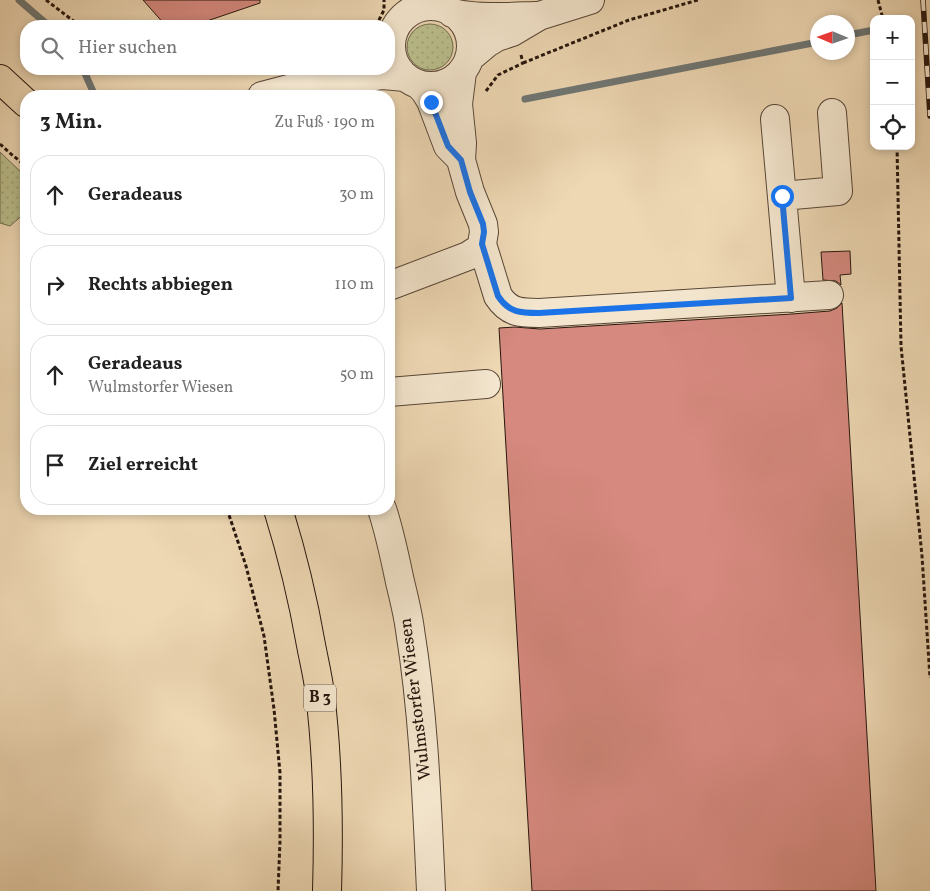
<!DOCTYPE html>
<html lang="de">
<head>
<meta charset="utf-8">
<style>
  :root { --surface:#fff; --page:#f2f2f2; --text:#222; --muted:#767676; --line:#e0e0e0 }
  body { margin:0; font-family:Vollkorn,serif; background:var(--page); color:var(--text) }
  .controls { position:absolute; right:15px; top:15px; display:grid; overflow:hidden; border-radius:10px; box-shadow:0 2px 8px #0003 }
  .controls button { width:45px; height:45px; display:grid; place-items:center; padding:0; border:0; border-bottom:1px solid var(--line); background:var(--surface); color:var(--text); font:25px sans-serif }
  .compass { position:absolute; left:810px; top:15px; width:45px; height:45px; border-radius:50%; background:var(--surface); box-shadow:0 2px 8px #0003; rotate:272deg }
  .stop { position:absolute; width:15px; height:15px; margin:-11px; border:4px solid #1a73e8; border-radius:50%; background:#fff }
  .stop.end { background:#1a73e8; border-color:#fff; box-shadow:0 1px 5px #0008 }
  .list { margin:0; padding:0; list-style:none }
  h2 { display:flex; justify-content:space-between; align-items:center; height:65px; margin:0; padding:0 20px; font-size:21px }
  h2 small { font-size:16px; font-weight:400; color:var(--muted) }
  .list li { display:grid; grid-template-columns:32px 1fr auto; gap:15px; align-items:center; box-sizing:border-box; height:80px; margin:0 10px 10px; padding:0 10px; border:1px solid var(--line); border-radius:20px }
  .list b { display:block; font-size:19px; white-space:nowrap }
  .list p { margin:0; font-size:16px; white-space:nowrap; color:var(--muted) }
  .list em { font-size:16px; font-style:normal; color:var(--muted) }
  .icon { flex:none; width:28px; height:28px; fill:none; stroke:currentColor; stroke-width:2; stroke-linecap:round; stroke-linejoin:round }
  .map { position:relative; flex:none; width:930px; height:891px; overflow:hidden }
  .search { position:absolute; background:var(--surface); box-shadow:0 2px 8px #0003; left:20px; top:20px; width:375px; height:55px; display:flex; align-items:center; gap:12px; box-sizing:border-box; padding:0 18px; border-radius:20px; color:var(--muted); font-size:19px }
  .panel { position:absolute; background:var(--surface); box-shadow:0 2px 8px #0003; left:20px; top:90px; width:375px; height:425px; border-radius:20px }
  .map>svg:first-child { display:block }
</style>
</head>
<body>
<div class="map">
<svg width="930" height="891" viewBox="0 0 930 891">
  <defs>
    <pattern id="grass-dots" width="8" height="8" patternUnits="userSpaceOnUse" patternTransform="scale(1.25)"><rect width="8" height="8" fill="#babe8c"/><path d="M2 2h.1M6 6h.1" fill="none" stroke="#a0a278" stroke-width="1.8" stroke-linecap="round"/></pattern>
  </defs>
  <rect width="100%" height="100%" fill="#eed8b4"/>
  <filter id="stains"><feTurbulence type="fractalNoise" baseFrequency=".004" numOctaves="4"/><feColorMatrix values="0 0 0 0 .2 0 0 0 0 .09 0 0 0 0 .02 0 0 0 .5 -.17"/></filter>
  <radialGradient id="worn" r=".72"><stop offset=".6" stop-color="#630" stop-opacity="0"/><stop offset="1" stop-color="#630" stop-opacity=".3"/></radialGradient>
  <path fill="url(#grass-dots)" stroke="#706a4c" d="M407 47a23 23 0 1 1 46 0a23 23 0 1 1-46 0Z
    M 0,152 L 26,177 L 26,212 L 10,226 L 0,223 Z"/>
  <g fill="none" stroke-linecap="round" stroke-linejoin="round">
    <path stroke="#6f7674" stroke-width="7" d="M 19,0 L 49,26
      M 848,35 L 874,30
      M 83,69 L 95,96
      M 525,99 L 818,42"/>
  </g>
  <path fill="#d6897f" stroke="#26150d" d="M 143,0 L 260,0 L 260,3 L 204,22 L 206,26 L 166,26 Z
    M 850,251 L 851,274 L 840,275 L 841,285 L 836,281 L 823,280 L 821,252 Z
    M 842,303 L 876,891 L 532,891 L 499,328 L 515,327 L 540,329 L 792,314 L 830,311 L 837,308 Z"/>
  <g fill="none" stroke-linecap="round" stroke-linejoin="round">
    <defs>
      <path id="minor" d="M391 46a40 40 0 1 1 80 0a40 40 0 1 1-80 0Z
        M 452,13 C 479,19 507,17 535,16
        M 469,58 L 487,43 L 497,37 L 512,32 L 539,16 L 590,0
        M 418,84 L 425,91 L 431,101 L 448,146 L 459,157
        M 262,96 L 319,81 L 342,81 L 383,75 L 405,77
        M 775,119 L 791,298
        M 782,196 L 838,191 L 832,113
        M 482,244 L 498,296 C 509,313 521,313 539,313 L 829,295
        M 389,286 L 468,256 L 479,249 L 482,244 L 484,232 L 483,224 L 470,192 L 461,160 L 462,143 L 458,104 L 462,72
        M 389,392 L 486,384
        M 382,509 C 390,533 395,558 400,582 C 404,598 408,614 410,630 C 424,717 427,804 431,891"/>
      <path id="major" d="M 0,79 L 26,103
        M 278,509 C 292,554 303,599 311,645 C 314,661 318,677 320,694 C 328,759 329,825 327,891"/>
    </defs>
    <use href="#minor" stroke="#584637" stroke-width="30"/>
    <use href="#major" stroke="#26150d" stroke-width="30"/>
    <path stroke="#26150d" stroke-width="3" stroke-dasharray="4 2.5" stroke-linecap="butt" d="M 46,0 L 80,26
      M 878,0 L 883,19
      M 376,26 L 384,10 L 384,0
      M 523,63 L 629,20 L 698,0
      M 486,91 L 498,75 L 523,63 L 521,55
      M 0,144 L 11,154 L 26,166
      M 897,146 L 901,346 L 922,556 L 930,678
      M 227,509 L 246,566 L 264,636 L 274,709 L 280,773 L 280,841 L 278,891"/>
    <use href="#minor" stroke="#f4e6ce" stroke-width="28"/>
    <use href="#major" stroke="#eed8b4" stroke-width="28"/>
    <defs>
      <path id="rail" d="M 923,0 L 930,116"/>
    </defs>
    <use href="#rail" stroke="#26150d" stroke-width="5.5"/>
    <use href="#rail" stroke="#f4e6ce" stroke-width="4" stroke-dasharray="11" stroke-linecap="butt"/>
  </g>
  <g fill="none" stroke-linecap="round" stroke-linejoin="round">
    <path stroke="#1a73e8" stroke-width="6" d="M 431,102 L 448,146 L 461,160 L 470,192 L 483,224 L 484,232 L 482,244 L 498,296 C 509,313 521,313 539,313 L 791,298 L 782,196"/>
  </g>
  <g text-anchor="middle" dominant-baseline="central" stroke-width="4" stroke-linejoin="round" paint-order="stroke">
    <rect fill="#f4e6ce" stroke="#645447" stroke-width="1" x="304" y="684.5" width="32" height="27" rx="4"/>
    <g font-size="16" font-weight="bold" fill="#26150d">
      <text x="320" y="698">B 3</text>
    </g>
    <g font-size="18" fill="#26150d" stroke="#f4e6ce">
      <text transform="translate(416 699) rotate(-97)">Wulmstorfer Wiesen</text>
    </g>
  </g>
  <rect width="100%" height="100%" filter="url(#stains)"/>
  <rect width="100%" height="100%" fill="url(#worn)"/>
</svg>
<div class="controls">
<button>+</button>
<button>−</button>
<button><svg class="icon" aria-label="locate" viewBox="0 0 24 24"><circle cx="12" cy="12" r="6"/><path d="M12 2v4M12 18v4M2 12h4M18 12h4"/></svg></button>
</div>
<svg class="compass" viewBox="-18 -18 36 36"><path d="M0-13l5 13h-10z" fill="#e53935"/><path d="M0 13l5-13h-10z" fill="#767676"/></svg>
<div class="stop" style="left:782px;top:196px"></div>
<div class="stop end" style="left:431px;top:102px"></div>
<div class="search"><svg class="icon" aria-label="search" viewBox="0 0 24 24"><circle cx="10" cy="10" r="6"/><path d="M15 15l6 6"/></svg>Hier suchen</div>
<section class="panel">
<h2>3 Min.<small>Zu Fuß · 190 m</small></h2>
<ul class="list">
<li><svg class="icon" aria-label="ahead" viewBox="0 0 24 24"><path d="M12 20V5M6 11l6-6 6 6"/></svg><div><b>Geradeaus</b></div><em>30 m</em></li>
<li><svg class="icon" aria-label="right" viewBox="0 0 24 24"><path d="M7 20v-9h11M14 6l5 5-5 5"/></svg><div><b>Rechts abbiegen</b></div><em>110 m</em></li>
<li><svg class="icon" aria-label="ahead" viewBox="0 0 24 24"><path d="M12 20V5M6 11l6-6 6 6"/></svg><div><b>Geradeaus</b><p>Wulmstorfer Wiesen</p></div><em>50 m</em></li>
<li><svg class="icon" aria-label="arrive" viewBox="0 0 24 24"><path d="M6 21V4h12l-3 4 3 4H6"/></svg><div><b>Ziel erreicht</b></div></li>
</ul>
</section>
</div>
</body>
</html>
